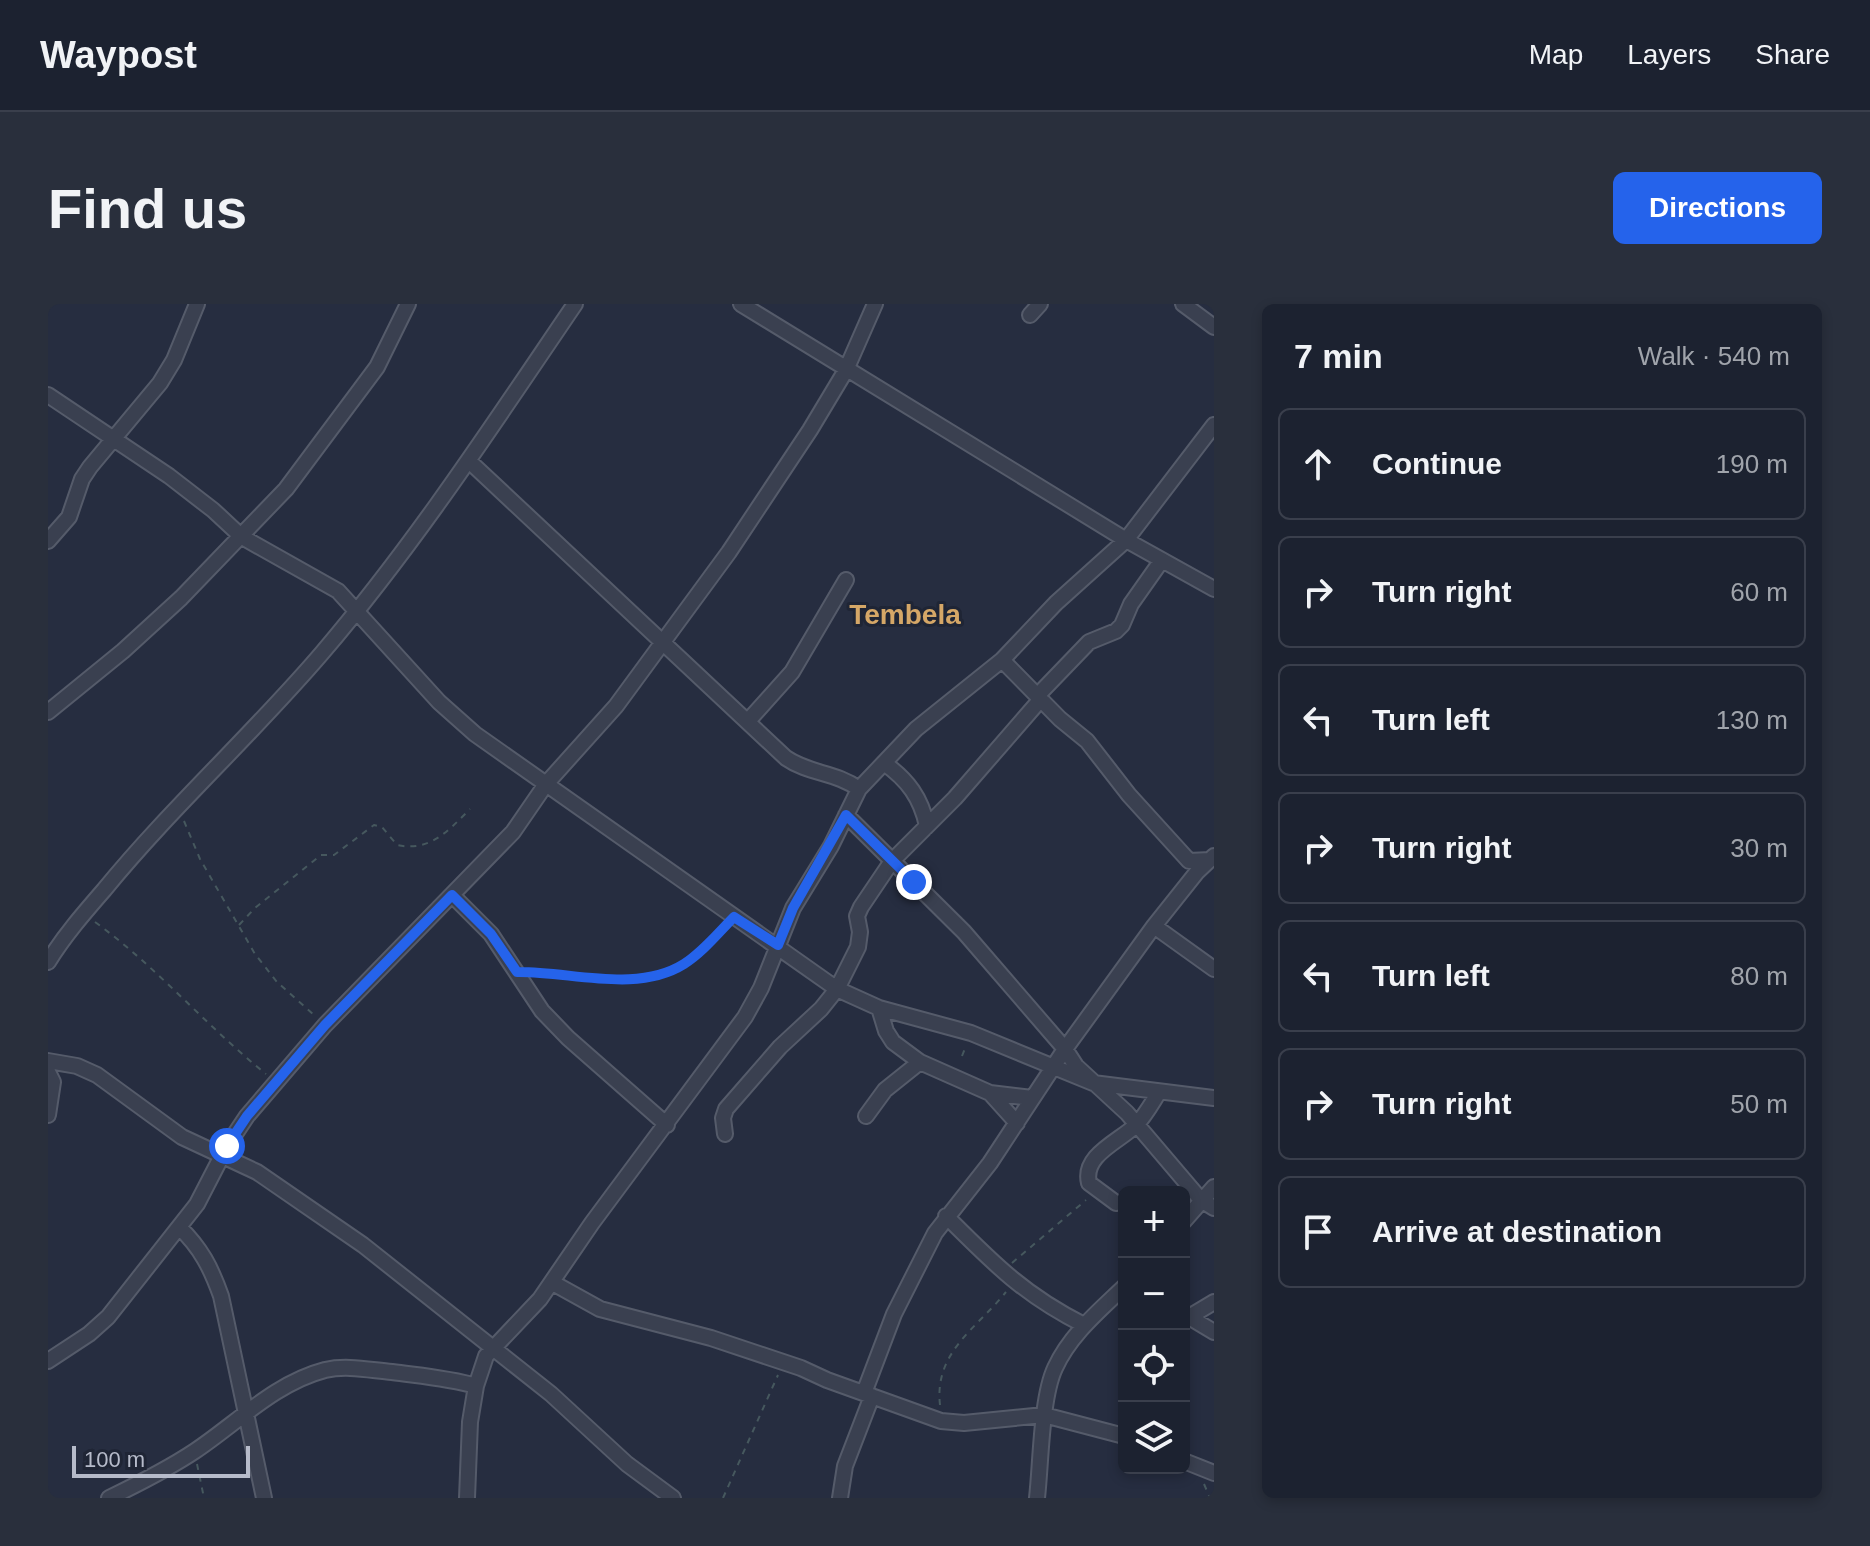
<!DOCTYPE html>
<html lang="en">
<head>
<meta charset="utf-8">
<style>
  :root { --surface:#1c2230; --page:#292f3c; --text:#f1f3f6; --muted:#a0a4ab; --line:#3a3f4c; --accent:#2563eb }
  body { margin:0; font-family:Helvetica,sans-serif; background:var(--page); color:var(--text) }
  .controls { position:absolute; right:24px; bottom:24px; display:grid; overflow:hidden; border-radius:12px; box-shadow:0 4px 12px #0003 }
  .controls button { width:72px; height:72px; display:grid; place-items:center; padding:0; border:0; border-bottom:2px solid var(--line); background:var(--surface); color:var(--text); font:40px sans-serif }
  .scale { position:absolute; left:24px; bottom:20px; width:178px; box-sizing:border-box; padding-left:8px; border:4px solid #b6bbca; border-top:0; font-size:22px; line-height:28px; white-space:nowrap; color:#b6bbca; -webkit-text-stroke:6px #1f2535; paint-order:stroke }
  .stop { position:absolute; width:24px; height:24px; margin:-18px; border:6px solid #2563eb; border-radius:50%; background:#fff }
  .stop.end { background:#2563eb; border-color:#fff; box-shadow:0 2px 8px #0008 }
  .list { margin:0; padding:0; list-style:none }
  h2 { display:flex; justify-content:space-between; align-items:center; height:104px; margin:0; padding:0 32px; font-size:34px }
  h2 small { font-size:26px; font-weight:400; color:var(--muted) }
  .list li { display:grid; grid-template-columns:52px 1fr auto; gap:24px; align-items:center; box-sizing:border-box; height:112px; margin:0 16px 16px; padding:0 16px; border:2px solid var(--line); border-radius:12px }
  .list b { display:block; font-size:30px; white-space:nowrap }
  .list em { font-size:26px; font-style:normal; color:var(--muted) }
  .icon { flex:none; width:44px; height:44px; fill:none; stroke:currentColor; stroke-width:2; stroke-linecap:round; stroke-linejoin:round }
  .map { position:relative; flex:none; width:1166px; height:1194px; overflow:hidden; border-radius:12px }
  header { display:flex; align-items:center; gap:48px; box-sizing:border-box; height:112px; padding:0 40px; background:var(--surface); border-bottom:2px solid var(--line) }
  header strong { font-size:38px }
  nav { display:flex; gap:44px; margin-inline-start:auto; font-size:28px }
  .intro { display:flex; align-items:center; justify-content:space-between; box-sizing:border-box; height:192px; padding:0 48px }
  h1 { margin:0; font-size:56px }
  .button { padding:20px 36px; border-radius:12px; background:var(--accent); color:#fff; font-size:28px; font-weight:700 }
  main { display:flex; gap:48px; padding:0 48px }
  aside { flex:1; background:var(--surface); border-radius:12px; box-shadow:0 4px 12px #0003 }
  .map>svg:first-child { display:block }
</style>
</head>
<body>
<header>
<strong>Waypost</strong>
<nav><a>Map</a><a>Layers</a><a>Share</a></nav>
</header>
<div class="intro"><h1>Find us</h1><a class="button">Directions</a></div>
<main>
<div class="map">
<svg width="1166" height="1194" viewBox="0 0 1166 1194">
  <rect width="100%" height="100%" fill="#262d40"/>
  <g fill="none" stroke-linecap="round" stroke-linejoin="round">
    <defs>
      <path id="minor" d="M 693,0 L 1078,236 L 1166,285
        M 1135,0 L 1166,23
        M 982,11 L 992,0
        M 0,91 L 121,172 L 165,206 L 194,233 L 290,287 L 391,398 L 427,430 L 789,685 L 831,704 L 923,729 L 1045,779 L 1166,794
        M 421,157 L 738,454 C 761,470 788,468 811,485
        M 0,237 L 21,213 L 34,175 L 42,163 L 112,79 L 126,56 L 149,0
        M 954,356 L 1012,415 L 1039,437 L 1081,491 L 1141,557 L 1162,556
        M 990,391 L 1041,338 L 1068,327 L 1074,321 L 1083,300 L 1114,256
        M 0,408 L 75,347 L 133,294 L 238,185 L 329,63 L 360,0
        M 700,417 L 744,368 L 798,276
        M 836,459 C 860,476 873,494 879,522
        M 798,511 L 916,628 L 1017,745 L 1028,762 L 1079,809 L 1153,896 L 1166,904
        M 404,591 L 443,630 L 494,707 L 520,734 L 619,821
        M 1106,622 L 1166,665
        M 0,658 C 16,632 36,609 56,586 C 124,503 204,431 274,349 C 367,240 446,119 527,0
        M 831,704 L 838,727 L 845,738 L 872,758 L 942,789 L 984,794
        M 0,757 L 29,762 L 49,771 L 134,833 L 209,868 L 315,941 L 503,1090 L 579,1160 L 625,1194
        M 0,768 L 5,778 L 0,811
        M 942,789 L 969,819
        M 818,812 L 837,786 L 872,758
        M 677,830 L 675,814 L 678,805 L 732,743 L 773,705 L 789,685 L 810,643 L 812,628 L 809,612 L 813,603 L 844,557 L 907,494 L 993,395
        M 1068,899 L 1041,879 C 1034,851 1072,837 1088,821 C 1097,812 1104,799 1111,788
        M 898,912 C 945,959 976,991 1036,1021
        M 1136,917 L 1166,883
        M 131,923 C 153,944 163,964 173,992 L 216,1194
        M 505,979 L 552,1005 L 663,1034 L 753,1064 L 779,1076 L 893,1117 L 916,1119 L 996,1111 L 1076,1132
        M 1136,1010 L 1166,1028
        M 1141,1013 L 1166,998
        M 0,1057 L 41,1030 L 60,1013 L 149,900 L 179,842 L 199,812 L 277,721 L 465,528 L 498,480 L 568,402 L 681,248 L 762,126 L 798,66 L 827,0
        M 816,1089 L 846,1010 L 887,929 L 942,859 L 1017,745 L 1106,622 L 1149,568 L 1166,552
        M 1136,1157 L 1166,1169
        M 61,1194 C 90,1180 120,1165 147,1147 C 189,1119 227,1079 277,1066 C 299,1061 321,1066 344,1068 C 373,1072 400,1074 428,1082
        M 419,1194 L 422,1118 L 428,1082 L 438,1052 L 492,995 L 544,919 L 697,713 L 713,684 L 745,604 L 783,542 L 811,485 L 868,425 L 954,356 L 1008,299 L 1078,236 L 1166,121
        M 792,1194 L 797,1162 L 824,1092
        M 989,1194 C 993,1159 993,1094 1007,1064 C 1022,1031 1051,1007 1076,983"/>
    </defs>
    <use href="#minor" stroke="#555b6a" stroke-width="18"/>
    <path stroke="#46585e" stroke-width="2" stroke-dasharray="6 6" stroke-linecap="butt" d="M 136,517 L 152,555 L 207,650 L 229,678 L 267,712
      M 47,618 C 109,663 158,722 218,770
      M 191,621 L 207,604 L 273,551 L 286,551 L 326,521 L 334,523 L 349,541 C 382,548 400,527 422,505
      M 482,668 C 536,666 600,692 647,653 C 658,643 667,632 677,621
      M 914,752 L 918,742
      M 964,959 L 1038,896
      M 892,1101 C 886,1048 928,1025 958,988
      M 149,1160 L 156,1194
      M 1156,1180 L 1162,1194
      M 675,1194 L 730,1071"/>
    <use href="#minor" stroke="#3a4050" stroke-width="14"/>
  </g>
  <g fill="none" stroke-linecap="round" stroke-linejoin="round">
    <path stroke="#2563eb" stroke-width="10" d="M 179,842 L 199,812 L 277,721 L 404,591 L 443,630 L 469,668 C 522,667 588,690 636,660 C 655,648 670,629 686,613 L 730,641 L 745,604 L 798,511 L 866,578"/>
  </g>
  <g text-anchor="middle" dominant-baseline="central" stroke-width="6" stroke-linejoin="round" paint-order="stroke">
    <g font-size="28" font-weight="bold" fill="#d5a767" stroke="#1f2535">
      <text x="857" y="310">Tembela</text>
    </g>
  </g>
</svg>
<div class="controls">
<button>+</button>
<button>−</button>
<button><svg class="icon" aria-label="locate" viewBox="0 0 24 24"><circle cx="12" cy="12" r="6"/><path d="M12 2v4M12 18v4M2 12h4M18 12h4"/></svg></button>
<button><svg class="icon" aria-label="layers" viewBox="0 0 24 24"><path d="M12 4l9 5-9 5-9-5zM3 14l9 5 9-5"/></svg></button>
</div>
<div class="scale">100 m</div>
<div class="stop" style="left:179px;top:842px"></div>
<div class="stop end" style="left:866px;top:578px"></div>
</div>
<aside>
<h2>7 min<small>Walk · 540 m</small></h2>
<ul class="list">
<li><svg class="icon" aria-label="ahead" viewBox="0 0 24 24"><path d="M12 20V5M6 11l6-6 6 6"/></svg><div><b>Continue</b></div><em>190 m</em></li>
<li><svg class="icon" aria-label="right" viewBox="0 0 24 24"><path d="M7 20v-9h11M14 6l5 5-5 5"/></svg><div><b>Turn right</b></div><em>60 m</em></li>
<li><svg class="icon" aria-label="left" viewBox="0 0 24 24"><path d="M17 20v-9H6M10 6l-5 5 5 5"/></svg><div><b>Turn left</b></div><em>130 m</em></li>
<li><svg class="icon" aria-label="right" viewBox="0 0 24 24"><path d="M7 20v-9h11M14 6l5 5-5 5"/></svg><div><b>Turn right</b></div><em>30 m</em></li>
<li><svg class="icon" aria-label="left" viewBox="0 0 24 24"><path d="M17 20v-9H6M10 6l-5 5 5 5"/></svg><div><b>Turn left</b></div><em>80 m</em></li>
<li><svg class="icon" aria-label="right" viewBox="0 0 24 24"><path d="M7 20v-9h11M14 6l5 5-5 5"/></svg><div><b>Turn right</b></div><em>50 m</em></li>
<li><svg class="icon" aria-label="arrive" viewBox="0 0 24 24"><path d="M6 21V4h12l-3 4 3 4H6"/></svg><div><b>Arrive at destination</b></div></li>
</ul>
</aside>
</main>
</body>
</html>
